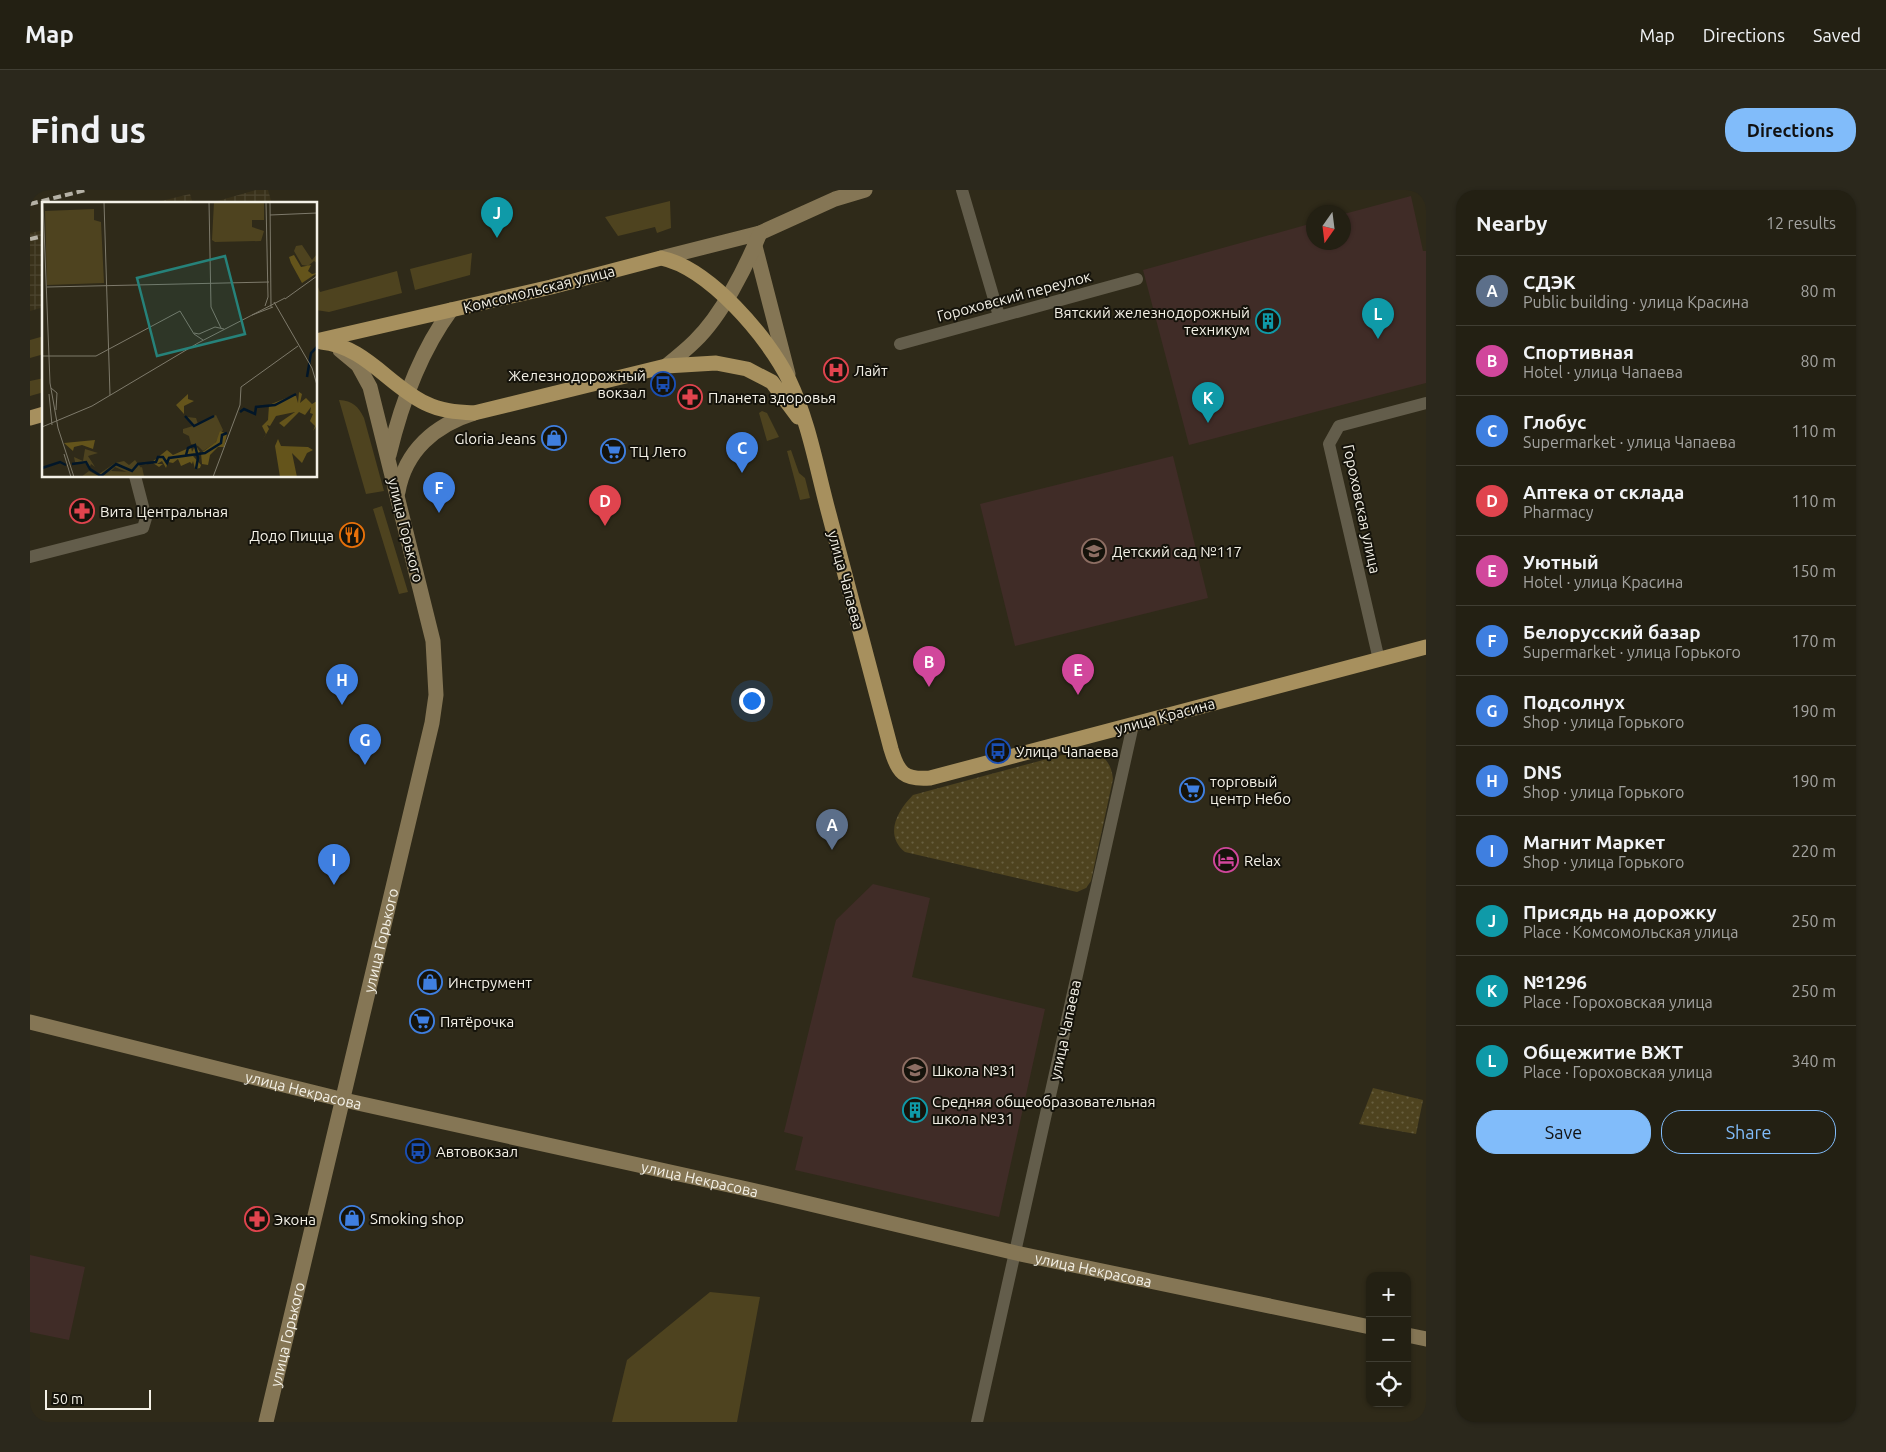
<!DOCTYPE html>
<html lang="en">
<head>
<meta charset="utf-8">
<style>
  :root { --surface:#232013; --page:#2b281c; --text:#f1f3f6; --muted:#a3a3a0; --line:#403e33; --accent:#81bcfa }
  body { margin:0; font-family:Ubuntu,sans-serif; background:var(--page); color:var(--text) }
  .controls { position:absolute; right:15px; bottom:15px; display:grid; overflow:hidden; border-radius:10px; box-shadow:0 1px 4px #0004 }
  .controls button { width:45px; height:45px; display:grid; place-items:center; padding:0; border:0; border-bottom:1px solid var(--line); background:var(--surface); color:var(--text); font:25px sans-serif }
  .compass { position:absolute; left:1276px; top:15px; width:45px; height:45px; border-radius:50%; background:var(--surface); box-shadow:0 1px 4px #0004; rotate:194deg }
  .scale { position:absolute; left:15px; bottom:12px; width:106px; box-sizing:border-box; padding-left:5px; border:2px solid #f4f1e7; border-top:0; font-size:14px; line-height:18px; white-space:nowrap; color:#f4f1e7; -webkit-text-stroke:4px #15130b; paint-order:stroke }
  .you { position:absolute; left:721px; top:510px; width:18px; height:18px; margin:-12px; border:4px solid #fff; border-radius:50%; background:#1a73e8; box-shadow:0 0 0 8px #1a73e833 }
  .badge { display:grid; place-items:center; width:32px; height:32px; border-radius:50%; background:var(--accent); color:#fff; font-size:16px; font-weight:700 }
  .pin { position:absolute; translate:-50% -41px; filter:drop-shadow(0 1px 2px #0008) }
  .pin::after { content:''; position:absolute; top:26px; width:18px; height:15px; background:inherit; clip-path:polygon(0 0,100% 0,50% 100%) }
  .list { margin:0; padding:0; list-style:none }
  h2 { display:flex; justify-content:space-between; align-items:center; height:65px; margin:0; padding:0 20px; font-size:21px }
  h2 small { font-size:16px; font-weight:400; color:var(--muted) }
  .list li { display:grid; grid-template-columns:32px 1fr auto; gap:15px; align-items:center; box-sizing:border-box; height:70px; padding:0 20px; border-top:1px solid var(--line) }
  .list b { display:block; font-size:19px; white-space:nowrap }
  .list p { margin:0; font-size:16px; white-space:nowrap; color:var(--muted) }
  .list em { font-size:16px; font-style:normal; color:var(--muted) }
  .actions { display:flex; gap:10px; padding:15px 20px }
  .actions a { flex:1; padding:11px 0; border:1px solid var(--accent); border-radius:20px; text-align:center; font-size:18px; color:var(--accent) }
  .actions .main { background:var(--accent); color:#111 }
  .icon { flex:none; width:28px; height:28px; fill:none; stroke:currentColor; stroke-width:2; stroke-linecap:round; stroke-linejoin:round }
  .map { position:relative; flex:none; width:1396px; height:1232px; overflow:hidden; border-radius:20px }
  header { display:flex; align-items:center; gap:30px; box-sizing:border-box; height:70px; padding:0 25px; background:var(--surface); border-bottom:1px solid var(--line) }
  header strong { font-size:24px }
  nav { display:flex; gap:28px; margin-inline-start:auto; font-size:18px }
  .intro { display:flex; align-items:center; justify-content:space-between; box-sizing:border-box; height:120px; padding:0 30px }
  h1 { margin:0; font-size:35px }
  .button { padding:12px 22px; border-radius:20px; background:var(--accent); color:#111; font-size:18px; font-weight:700 }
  main { display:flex; gap:30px; padding:0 30px }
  aside { flex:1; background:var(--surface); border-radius:20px; box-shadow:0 1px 4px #0004 }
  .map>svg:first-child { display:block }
</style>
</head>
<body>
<header>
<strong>Map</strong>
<nav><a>Map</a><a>Directions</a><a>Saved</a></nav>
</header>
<div class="intro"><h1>Find us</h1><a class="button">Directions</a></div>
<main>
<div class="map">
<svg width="1396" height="1232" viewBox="0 0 1396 1232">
  <defs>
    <pattern id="industrial-grid" width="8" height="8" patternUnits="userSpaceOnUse" patternTransform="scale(1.25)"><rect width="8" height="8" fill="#39311a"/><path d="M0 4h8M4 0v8" fill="none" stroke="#4c4530"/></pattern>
    <pattern id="park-dots" width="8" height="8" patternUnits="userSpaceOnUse" patternTransform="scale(1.25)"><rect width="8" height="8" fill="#4e431f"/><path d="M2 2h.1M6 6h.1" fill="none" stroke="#685f40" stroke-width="1.8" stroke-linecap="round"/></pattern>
  </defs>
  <rect width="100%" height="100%" fill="#2f2a19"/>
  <path fill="url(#industrial-grid)" d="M 226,0 L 238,0 L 242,14 L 184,14 L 184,12 Z
    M 160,4 L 163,14 L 119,14 Z
    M 14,40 L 14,117 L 0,121 L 0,43 Z"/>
  <path fill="#402c27" d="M 1381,6 L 1393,61 L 1396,61 L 1396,193 L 1159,255 L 1113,80 L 1283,33 L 1284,52 L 1314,52 L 1314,24 Z
    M 1143,266 L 1178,408 L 985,456 L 950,314 Z
    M 843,694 L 900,708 L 882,787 L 1015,819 L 969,1027 L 765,980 L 773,947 L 754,942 L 806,730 Z
    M 0,1065 L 55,1077 L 39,1150 L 0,1142 Z"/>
  <path fill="#4e431f" d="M 640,11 L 641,38 L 627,43 L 625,37 L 588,46 L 575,27 Z
    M 442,63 L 440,85 L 385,100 L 380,79 Z
    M 367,81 L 372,103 L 299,122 L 286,120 L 286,92 L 290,102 Z
    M 14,146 L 14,164 L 0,168 L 0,150 Z
    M 14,188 L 14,202 L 0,206 L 0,191 Z
    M 309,210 C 323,211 328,216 334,228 L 354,301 L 336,304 Z
    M 732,221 L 737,223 L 749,247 L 737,251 L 729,223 Z
    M 761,260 L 769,283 L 775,288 L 780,308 L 770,310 L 757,261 Z
    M 352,316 L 378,402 L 369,404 L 343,319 Z
    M 680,1102 L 730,1107 L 707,1232 L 582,1232 L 597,1170 Z"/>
  <path fill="url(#park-dots)" d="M 1058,558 C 1073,565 1081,571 1083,589 L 1061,691 L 1056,698 L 1047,702 L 875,662 C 854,645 867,621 883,605 Z
    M 1343,898 L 1393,910 L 1386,944 L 1329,934 Z"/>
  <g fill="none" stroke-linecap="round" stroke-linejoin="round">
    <path stroke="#635d4b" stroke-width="12" d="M 932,0 L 969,126
      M 870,154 L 1107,89
      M 0,367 L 113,338 L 116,328 L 105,286
      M 1349,470 L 1299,254 L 1309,236 L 1396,213
      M 947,1232 L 1103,535"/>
    <g stroke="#857655" stroke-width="15">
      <path d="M 725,56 L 758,184"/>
      <path d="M 631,68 L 730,43 L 805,9 L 835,0"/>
      <path d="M 636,176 C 646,168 656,160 665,151 C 692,125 716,77 730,43"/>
      <path d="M 359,265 C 371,215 390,162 421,120"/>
      <path d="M 368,302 C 375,261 405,235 444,223"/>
      <path id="s1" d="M 0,832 L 314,910 L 717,999 L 986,1063 L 1340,1137"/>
      <path d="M 1377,1145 L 1396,1149"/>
      <path id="s2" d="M 236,1232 L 402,533 L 406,505 L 403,451 L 340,197 L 328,175 L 310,160"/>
    </g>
    <path stroke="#a7905e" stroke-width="15" d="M 286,151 L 521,97 L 631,68 C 679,78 738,147 759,190 C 779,232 787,280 799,324 C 820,402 840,481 861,559 C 868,583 874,590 900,588 L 1396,457
      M 291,152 C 335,156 358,195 395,213 C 411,221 426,222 444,223 L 636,176 L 686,173 L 717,179 L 742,192 L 768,227
      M 0,228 L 14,224"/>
    <path stroke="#b5b1a5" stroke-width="4" stroke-dasharray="8 4" stroke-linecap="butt" d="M 0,14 L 56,0
      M 0,49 L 14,46"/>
  </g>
  <defs>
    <symbol id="building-ring" viewBox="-11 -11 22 22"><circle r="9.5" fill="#15130b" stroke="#0f9aa8" stroke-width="1.5"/><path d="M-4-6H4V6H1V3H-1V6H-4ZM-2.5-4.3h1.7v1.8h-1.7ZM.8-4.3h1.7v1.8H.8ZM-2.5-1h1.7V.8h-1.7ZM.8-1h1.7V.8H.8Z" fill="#0f9aa8"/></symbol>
    <symbol id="hospital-ring" viewBox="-11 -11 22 22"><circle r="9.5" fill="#15130b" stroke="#e0444e" stroke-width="1.5"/><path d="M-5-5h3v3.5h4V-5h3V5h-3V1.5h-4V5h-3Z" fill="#e0444e"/></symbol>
    <symbol id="bus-ring" viewBox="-11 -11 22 22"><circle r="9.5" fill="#15130b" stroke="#1a4fb4" stroke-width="1.5"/><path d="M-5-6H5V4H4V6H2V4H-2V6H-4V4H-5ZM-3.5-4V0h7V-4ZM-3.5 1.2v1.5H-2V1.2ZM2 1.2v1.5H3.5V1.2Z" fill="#1a4fb4"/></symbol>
    <symbol id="pharmacy-ring" viewBox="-11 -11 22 22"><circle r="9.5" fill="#15130b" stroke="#e0444e" stroke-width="1.5"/><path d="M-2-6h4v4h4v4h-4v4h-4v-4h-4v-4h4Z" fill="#e0444e"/></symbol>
    <symbol id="shop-ring" viewBox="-11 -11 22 22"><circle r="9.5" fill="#15130b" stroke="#3f7fe0" stroke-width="1.5"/><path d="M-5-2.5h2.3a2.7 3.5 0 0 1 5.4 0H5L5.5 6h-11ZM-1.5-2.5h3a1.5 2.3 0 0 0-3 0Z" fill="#3f7fe0"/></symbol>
    <symbol id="supermarket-ring" viewBox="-11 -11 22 22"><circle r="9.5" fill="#15130b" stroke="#3f7fe0" stroke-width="1.5"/><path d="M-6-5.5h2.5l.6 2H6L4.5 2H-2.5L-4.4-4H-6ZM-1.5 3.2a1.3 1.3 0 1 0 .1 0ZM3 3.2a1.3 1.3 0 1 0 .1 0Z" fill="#3f7fe0"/></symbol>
    <symbol id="restaurant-ring" viewBox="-11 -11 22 22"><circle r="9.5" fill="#15130b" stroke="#e8710a" stroke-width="1.5"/><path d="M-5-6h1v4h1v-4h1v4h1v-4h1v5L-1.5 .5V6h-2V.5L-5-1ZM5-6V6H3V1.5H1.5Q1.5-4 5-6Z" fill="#e8710a"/></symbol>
    <symbol id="school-ring" viewBox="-11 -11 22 22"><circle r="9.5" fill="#15130b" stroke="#8d6e63" stroke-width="1.5"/><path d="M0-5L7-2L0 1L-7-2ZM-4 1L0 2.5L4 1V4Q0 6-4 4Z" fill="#8d6e63"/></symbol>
    <symbol id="hotel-ring" viewBox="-11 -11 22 22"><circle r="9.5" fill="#15130b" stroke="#d1479c" stroke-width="1.5"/><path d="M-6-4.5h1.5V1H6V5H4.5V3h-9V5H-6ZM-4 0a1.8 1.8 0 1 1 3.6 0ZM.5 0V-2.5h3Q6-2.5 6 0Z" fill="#d1479c"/></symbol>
  </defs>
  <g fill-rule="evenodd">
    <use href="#building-ring" x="1224" y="117" width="28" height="28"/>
    <use href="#hospital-ring" x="792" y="166" width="28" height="28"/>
    <use href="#bus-ring" x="619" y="180" width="28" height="28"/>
    <use href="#pharmacy-ring" x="646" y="193" width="28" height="28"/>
    <use href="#shop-ring" x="510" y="234" width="28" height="28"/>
    <use href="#supermarket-ring" x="569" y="247" width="28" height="28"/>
    <use href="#pharmacy-ring" x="38" y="307" width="28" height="28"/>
    <use href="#restaurant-ring" x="308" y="331" width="28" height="28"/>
    <use href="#school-ring" x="1050" y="347" width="28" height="28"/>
    <use href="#bus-ring" x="954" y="547" width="28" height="28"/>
    <use href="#supermarket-ring" x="1148" y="586" width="28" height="28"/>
    <use href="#hotel-ring" x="1182" y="656" width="28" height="28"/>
    <use href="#shop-ring" x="386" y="778" width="28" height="28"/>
    <use href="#supermarket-ring" x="378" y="817" width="28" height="28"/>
    <use href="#school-ring" x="871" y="866" width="28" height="28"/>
    <use href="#building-ring" x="871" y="906" width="28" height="28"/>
    <use href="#bus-ring" x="374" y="947" width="28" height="28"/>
    <use href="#shop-ring" x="308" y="1014" width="28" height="28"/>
    <use href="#pharmacy-ring" x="213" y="1015" width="28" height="28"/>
  </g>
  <g text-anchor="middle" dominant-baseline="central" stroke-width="4" stroke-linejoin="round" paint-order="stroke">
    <g font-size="15" fill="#f4f1e7" stroke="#15130b">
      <text transform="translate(509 99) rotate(-14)">Комсомольская улица</text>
      <text transform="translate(984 106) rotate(-15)">Гороховский переулок</text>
      <text transform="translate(1332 319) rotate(78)">Гороховская улица</text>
      <text transform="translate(376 340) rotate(76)">улица Горького</text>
      <text transform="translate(816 390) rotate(75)">улица Чапаева</text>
      <text transform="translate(1135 526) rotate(-15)">улица Красина</text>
      <text stroke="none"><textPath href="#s2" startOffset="495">улица Горького</textPath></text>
      <text transform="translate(1035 840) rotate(-78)">улица Чапаева</text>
      <text stroke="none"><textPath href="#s1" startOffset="282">улица Некрасова</textPath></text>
      <text stroke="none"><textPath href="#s1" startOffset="688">улица Некрасова</textPath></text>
      <text stroke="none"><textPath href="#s1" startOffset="1092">улица Некрасова</textPath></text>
      <text stroke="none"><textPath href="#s2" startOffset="90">улица Горького</textPath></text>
    </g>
    <g font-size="15" fill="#f4f1e7" stroke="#15130b" text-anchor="start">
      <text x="1220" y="122" text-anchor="end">Вятский железнодорожный<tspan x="1220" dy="17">техникум</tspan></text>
      <text x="824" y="180">Лайт</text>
      <text x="616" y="185" text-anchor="end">Железнодорожный<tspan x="616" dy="17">вокзал</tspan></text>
      <text x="678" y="207">Планета здоровья</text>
      <text x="506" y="248" text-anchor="end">Gloria Jeans</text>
      <text x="600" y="261">ТЦ Лето</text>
      <text x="70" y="321">Вита Центральная</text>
      <text x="304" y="345" text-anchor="end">Додо Пицца</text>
      <text x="1082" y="361">Детский сад №117</text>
      <text x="986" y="561">Улица Чапаева</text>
      <text x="1180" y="591">торговый<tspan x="1180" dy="17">центр Небо</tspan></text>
      <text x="1214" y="670">Relax</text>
      <text x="418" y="792">Инструмент</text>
      <text x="410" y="831">Пятёрочка</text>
      <text x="902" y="880">Школа №31</text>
      <text x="902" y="911">Средняя общеобразовательная<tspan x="902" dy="17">школа №31</tspan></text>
      <text x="406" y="961">Автовокзал</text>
      <text x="340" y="1028">Smoking shop</text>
      <text x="244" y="1029">Экона</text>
    </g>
  </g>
  <g transform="translate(12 12)">
    <rect width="275" height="275" fill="#2f2a19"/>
    <path d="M 260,43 L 270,58 L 275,52 L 275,61 L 272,59 L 266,64 L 260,63 L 252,49 L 254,44 ZM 174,213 L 181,228 L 173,241 L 161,249 L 156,244 L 149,242 L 147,234 L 141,231 L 141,227 L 151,224 L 145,215 L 154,216 L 156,222 ZM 43,247 L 56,251 L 46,254 L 53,265 L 49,262 L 47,267 L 45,262 L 33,260 L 32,255 L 41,259 ZM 93,258 L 100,267 L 87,271 L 73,265 L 65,273 L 57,272 L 73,261 L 82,259 L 87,263 Z" fill="#4e431f"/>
    <path d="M 252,53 L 259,65 L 269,63 L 266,69 L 270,72 L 275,71 L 260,81 L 249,61 L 247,55 ZM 257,190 L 260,192 L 258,201 L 264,196 L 270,202 L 275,199 L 275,223 L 271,229 L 273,224 L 268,219 L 271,212 L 268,211 L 269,205 L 263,213 L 257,210 L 242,225 L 237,221 L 253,210 L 234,214 L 228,224 L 225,223 L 227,227 L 219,241 L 224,232 L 220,224 L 226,218 L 227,203 L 249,194 L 254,194 L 256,201 ZM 146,192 L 146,197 L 152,199 L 142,204 L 142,212 L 134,203 ZM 178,229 L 185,232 L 182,245 L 176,245 L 168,253 L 166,263 L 160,262 L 159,251 L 174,240 ZM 236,237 L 239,244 L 266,245 L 271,248 L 265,251 L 260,261 L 250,251 L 255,275 L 238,275 L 233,244 ZM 53,238 L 51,247 L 40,243 L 32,245 L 31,249 L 22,241 ZM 154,244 L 158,250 L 151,254 L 159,263 L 158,266 L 153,267 L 151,259 L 150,262 L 148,260 L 139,264 L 136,257 L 131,261 L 126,260 L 124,266 L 120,259 L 115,262 L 121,262 L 117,265 L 111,261 L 100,263 L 110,260 L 125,248 L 131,253 L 149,245 L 150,250 L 152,246 L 155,248 Z" fill="#64541b"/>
    <path d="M 172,0 L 222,0 L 222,18 L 210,18 L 210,25 L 222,29 L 219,39 L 173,40 L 170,38 ZM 52,7 L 52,18 L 59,20 L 62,81 L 5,83 L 3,9 ZM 100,265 L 102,274 L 99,275 L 39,275 L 47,269 L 59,275 L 69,269 L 89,270 Z" fill="#4e431f"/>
    <path fill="none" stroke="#021628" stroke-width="2.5" d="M 265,175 L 269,151 L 275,145M 198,210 L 202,207 L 213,212 L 214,205 L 233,203 L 254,192M 143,214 L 152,224 L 172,214M 144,253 L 146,246 L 153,243 L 156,256 L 154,267M 30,262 L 44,260 L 48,267 L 59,274 L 74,262 L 90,269 L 96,262 L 114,260 L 116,255 L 121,255 L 125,261 L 127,256 L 163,251 L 179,241 L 180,233 L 185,231M 0,266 L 18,260 L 24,263"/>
    <path fill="none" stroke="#7e7a6b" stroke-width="1" d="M 1,0 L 8,181 L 16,226 L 32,275M 62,0 L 68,193M 167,0 L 169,105 L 179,126M 228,0 L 229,105M 228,13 L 275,11M 5,85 L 227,80M 243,97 L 275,74M 232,100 L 270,166 L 275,183M 223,104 L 226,95 L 224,0M 210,113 L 231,105M 152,131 L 157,132 L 173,125 L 182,127M 0,154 L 54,154 L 138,109 L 152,132 L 161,138M 9,186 L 15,191 L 14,208M 7,192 L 10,223M 0,225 L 50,204 L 156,141 L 243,96M 22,252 L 29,275M 171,275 L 198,203 L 199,185 L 256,144"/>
    <path fill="#26827a" fill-opacity="0.15" stroke="#26827a" stroke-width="2.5" d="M 183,54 L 203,132 L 115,154 L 95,76 Z"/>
    <rect width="275" height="275" fill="none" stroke="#f4f1e7" stroke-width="2.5"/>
  </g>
</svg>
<div class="controls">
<button>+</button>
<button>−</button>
<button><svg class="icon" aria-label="locate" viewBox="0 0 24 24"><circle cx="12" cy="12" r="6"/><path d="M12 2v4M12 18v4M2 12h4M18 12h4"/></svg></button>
</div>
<svg class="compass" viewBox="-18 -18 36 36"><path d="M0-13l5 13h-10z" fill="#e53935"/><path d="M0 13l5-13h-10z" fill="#a3a3a0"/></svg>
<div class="scale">50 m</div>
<div class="you"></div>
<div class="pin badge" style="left:802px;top:660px;background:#5c6f8a">A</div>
<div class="pin badge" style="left:899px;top:497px;background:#d1479c">B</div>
<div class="pin badge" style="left:712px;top:283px;background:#3f7fe0">C</div>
<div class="pin badge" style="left:575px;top:336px;background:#e0444e">D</div>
<div class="pin badge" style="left:1048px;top:505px;background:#d1479c">E</div>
<div class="pin badge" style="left:409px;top:323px;background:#3f7fe0">F</div>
<div class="pin badge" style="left:335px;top:575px;background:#3f7fe0">G</div>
<div class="pin badge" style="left:312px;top:515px;background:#3f7fe0">H</div>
<div class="pin badge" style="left:304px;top:695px;background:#3f7fe0">I</div>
<div class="pin badge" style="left:467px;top:48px;background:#0f9aa8">J</div>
<div class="pin badge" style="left:1178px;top:233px;background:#0f9aa8">K</div>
<div class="pin badge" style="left:1348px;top:149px;background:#0f9aa8">L</div>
</div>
<aside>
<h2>Nearby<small>12 results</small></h2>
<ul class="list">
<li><span class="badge" style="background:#5c6f8a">A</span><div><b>СДЭК</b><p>Public building · улица Красина</p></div><em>80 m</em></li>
<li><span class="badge" style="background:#d1479c">B</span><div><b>Спортивная</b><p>Hotel · улица Чапаева</p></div><em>80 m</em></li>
<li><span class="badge" style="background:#3f7fe0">C</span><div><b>Глобус</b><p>Supermarket · улица Чапаева</p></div><em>110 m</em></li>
<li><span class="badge" style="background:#e0444e">D</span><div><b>Аптека от склада</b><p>Pharmacy</p></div><em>110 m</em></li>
<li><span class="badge" style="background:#d1479c">E</span><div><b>Уютный</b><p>Hotel · улица Красина</p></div><em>150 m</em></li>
<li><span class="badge" style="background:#3f7fe0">F</span><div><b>Белорусский базар</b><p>Supermarket · улица Горького</p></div><em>170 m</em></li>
<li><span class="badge" style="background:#3f7fe0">G</span><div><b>Подсолнух</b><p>Shop · улица Горького</p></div><em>190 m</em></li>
<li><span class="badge" style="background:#3f7fe0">H</span><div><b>DNS</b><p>Shop · улица Горького</p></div><em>190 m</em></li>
<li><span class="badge" style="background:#3f7fe0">I</span><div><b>Магнит Маркет</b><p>Shop · улица Горького</p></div><em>220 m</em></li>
<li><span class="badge" style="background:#0f9aa8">J</span><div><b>Присядь на дорожку</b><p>Place · Комсомольская улица</p></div><em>250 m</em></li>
<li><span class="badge" style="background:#0f9aa8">K</span><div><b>№1296</b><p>Place · Гороховская улица</p></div><em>250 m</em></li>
<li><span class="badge" style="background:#0f9aa8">L</span><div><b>Общежитие ВЖТ</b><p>Place · Гороховская улица</p></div><em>340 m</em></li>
</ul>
<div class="actions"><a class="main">Save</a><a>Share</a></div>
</aside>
</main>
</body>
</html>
